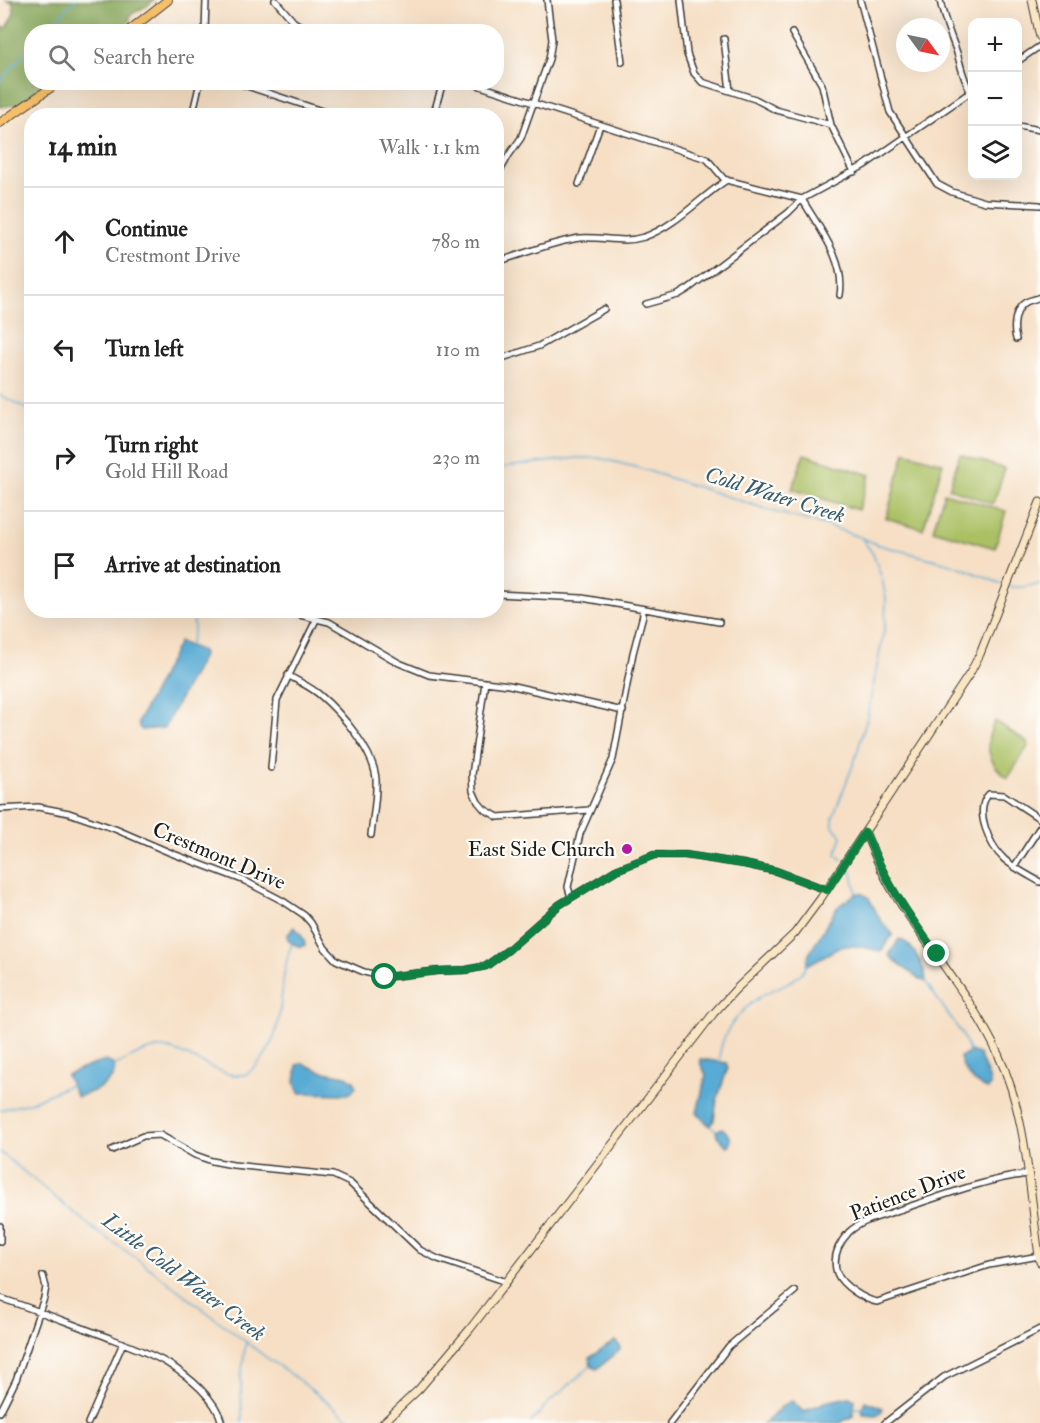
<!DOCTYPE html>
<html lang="en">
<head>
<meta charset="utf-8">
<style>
  :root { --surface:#fff; --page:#f2f2f2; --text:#222; --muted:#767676; --line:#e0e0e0 }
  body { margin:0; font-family:"IM FELL Double Pica",serif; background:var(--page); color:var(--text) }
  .controls { position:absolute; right:18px; top:18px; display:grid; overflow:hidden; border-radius:12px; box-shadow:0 6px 24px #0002 }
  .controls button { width:54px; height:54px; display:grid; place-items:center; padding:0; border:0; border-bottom:2px solid var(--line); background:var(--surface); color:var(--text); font:30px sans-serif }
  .compass { position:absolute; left:896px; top:18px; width:54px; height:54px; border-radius:50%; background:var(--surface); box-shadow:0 6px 24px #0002; rotate:123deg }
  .stop { position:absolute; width:18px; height:18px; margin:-14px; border:4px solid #0b8043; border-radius:50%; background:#fff }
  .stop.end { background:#0b8043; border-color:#fff; box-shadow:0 2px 6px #0008 }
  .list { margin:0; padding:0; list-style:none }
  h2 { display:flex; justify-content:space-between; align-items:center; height:78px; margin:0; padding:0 24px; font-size:26px }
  h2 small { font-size:20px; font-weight:400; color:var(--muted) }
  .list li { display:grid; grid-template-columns:39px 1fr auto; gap:18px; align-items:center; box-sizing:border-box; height:108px; padding:0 24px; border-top:2px solid var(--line) }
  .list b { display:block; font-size:22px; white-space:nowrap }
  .list p { margin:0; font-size:20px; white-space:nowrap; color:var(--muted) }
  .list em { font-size:20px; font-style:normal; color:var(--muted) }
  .icon { flex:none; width:33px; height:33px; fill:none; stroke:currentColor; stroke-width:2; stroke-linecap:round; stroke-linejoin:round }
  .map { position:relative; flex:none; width:1040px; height:1423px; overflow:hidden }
  .search { position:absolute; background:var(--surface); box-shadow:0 6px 24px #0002; left:24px; top:24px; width:480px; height:66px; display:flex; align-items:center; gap:15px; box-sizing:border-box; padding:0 21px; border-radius:24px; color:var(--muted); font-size:22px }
  .panel { position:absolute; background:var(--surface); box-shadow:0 6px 24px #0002; left:24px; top:108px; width:480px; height:510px; border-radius:24px }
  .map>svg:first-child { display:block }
</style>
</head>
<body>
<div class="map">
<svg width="1040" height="1423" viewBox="0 0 1040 1423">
  <rect width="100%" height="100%" fill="#fdfcf7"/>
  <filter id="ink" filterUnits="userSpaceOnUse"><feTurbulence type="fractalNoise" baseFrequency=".0167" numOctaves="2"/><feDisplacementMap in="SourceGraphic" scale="12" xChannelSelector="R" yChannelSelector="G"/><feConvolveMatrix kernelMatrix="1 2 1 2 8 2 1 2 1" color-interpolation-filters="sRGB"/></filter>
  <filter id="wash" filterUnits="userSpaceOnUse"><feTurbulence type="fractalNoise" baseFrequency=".008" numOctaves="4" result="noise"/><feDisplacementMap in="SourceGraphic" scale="24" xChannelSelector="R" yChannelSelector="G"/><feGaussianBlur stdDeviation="1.35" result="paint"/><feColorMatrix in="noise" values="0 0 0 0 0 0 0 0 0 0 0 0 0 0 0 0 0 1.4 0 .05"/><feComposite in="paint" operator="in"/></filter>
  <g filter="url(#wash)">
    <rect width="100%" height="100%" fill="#f6dfc5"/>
    <path fill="#aac064" stroke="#636e40" stroke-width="1.5" d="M 905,452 L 943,463 L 923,529 L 886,518 Z
      M 804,454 L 870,475 L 858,510 L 792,489 Z
      M 960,454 L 1005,469 L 993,504 L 949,488 Z
      M 944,493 L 1006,511 L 995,548 L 933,530 Z
      M 995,721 L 1027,742 L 1028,746 L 1008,778 C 987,764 983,742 995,721 Z"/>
    <path fill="#87a65a" stroke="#52613b" stroke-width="1.5" d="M 5,0 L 154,0 L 147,6 L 130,15 L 130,21 L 116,31 L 32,32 L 32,82 L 47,83 L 18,104 L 0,107 L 0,26 L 6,28 L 14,13 L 13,2 Z"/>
    <path fill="#58abd4" stroke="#3a6478" stroke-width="1.5" d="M 179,642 L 202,651 L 203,656 L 164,728 L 142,730 L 139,727 L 138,722 Z
      M 857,893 L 863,894 L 869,898 L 881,921 L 893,934 L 882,950 L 879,951 C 835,939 843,949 806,965 L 809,954 L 836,909 L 841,904 Z
      M 294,927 C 300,932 304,937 305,945 L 301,947 C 295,945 289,943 287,936 Z
      M 899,939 C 912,942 926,969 926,982 C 920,980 893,960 889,955 Z
      M 969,1051 L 979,1054 L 990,1081 L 990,1086 L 988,1089 C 975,1085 962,1071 960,1057 L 968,1054 Z
      M 700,1059 L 727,1063 L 728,1068 L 717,1099 L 714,1120 L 710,1126 L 697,1113 L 706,1075 L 701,1065 Z
      M 106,1061 L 114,1065 C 119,1082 91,1093 77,1097 L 66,1075 L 92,1065 Z
      M 302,1063 L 320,1071 L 346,1076 L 354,1081 L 356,1086 L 352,1092 L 348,1094 L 299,1093 L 295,1083 L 297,1065 Z
      M 723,1128 L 730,1137 L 730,1145 L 727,1146 L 717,1136 L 716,1131 Z
      M 615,1341 L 620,1346 L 620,1350 L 597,1369 L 591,1366 L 589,1358 Z
      M 849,1397 L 855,1400 L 853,1416 L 840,1423 L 764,1423 C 776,1416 778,1405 793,1401 L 803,1412 L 825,1402 Z
      M 865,1401 L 883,1408 L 882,1411 L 876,1415 L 863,1414 L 862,1408 Z"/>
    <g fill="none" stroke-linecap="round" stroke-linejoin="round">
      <path stroke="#58abd4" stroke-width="1.5" d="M 44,32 L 75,0
        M 0,81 L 32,45
        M 0,395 L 32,411
        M 496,468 L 577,458 L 599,458 L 639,468 L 778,513 L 826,525 L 859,537
        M 864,539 L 879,545 L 955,565 L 1004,585
        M 1008,587 L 1023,587 L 1040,584
        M 190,645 L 194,627 L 193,610
        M 842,860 L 836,854 L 842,836 L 833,827 L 833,817 L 855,760 L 867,718 L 885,625 L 886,598 L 882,579 L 873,554 L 861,537
        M 847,866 L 851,870 L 857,895
        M 925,981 L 962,1034 L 970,1053
        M 720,1063 C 717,1036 740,1009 763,995 C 780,985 798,982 808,964
        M 115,1065 C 128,1060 144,1049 158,1048 C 186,1047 221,1082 247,1074 C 293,1038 273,991 292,944
        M 0,1110 L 29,1103 L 72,1084
        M 711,1126 L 718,1132
        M 0,1152 L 95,1230 L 135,1257 L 267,1358 L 292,1375 L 354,1423
        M 854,1408 L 864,1408
        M 242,1423 L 241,1377 L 246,1341
        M 531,1423 L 547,1404 L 591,1366"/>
    </g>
  </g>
  <g filter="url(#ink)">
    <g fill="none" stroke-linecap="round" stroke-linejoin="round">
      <defs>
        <path id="street" d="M 275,0 L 294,22 L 311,32
          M 614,0 L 622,62
          M 681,0 L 687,54 L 694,73 L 702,82 L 755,99 L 776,110 L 831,125
          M 860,0 L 890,112 L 937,184 L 952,192 L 985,202 L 1040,205
          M 940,0 C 943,18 950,33 956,50 C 961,64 963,82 972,94
          M 205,32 L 206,0
          M 792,33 L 822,85 L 831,125 L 854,172
          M 724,39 L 730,91
          M 1018,61 L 1040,46
          M 235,82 L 337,116
          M 468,82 L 707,159 L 724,179 L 730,181 L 802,199 L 865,165 L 972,91
          M 192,116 L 200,82
          M 433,116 L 443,82
          M 1018,126 L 1040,130
          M 496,178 L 509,155 L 521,138 L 549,59 L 552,40 L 547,0
          M 579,184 L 600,125
          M 496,262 C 524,254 551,242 580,238 C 602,236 622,244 644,237 C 676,226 699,198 727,180
          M 646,304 L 678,295 L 688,289 L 788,213 L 802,199 C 818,227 846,260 840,295
          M 1016,339 C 1013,328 1014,309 1026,302 C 1030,300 1036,299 1040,297
          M 496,360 L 539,346 L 604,309
          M 496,594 L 582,598 L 719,622
          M 279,610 L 329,622 L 399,663 L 429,675 L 509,685 L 623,711
          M 288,675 C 299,682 311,687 320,695 C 341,713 374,751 376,779 C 377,798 373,817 371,835
          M 485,682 L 472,775 L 473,791 L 478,802 L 484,809 L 498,817 L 589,810
          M 271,768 L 277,700 L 315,622 L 316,610
          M 0,809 L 38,807 L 69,813 L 115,829 L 171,853 L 245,881 L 283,901 L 304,915 L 311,923 L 325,948 L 336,960 L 364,972 L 385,977 L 438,971 L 466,970 L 486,966 L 508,950 L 559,905 L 616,870 L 654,855 L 685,855 L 744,864 L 776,871 L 827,890
          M 1040,819 L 1004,795 L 989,794 C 973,810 990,846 1004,859 C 1014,868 1028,875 1040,882
          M 1014,867 L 1040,827
          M 571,897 L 568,887 L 580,834 L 613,759 L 633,653 L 643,615 L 642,609
          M 112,1150 L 143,1136 L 160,1135 L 195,1155 L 212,1161 L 233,1165 L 333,1175 L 350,1183 L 420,1250 L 438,1259 L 507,1282
          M 1027,1174 C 983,1180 942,1196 899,1210 C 883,1216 862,1220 849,1232 C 838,1244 832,1258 837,1273 C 842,1286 865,1300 877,1302 L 989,1265 L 1039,1256
          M 0,1226 L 0,1241
          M 0,1298 C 34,1309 66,1322 99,1334 C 122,1343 146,1351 167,1363 C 188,1376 216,1398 222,1423
          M 0,1412 L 16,1380 L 44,1298 L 46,1287 L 43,1276
          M 88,1423 L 123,1343
          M 670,1423 L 729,1346 L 795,1291
          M 885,1423 L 944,1377 L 1040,1329"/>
        <path id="secondary" d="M 1032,0 L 1040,37
          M 865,832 C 875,856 885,880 899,901 C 932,953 972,998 998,1054 C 1028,1118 1029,1193 1040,1262
          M 383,1423 L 419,1389 L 470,1329 L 713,1014 L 735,990 L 795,933 L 821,898 L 970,673 L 980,654 L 1040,502"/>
        <path id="primary" d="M 127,32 L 168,0
          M 0,123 L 59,82"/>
      </defs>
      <use href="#street" stroke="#3d3935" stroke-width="8"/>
      <use href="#secondary" stroke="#3d3935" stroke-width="9"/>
      <use href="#primary" stroke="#3d3935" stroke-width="10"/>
      <use href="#street" stroke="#fff" stroke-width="5"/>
      <use href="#secondary" stroke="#fbe6c4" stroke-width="7"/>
      <use href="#primary" stroke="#f6c06b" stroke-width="8"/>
    </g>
  </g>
  <g fill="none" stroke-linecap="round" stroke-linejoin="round" filter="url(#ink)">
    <path stroke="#0b8043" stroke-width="8" d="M 385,977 L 438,971 L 466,970 L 486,966 L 508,950 L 559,905 L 616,870 L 654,855 L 685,855 L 744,864 L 776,871 L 827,890 L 865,832 C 885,880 906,913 937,954"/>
  </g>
  <circle fill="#b5179e" stroke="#fdfcf7" stroke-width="2" cx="627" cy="849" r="6"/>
  <g text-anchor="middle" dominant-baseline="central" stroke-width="4.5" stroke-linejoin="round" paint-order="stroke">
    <g font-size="21" fill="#1c1c1c" stroke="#fdfcf7" text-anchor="end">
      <text x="615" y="849">East Side Church</text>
    </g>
    <g font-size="21" fill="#1c1c1c" stroke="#fdfcf7">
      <text transform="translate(219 856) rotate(23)">Crestmont Drive</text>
      <text transform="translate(908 1193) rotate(-21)">Patience Drive</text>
    </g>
    <g font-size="22" font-style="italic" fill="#375c6f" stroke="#fdfcf7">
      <text transform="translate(775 495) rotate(17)">Cold Water Creek</text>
      <text transform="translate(184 1277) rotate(37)">Little Cold Water Creek</text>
    </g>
  </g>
</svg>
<div class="controls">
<button>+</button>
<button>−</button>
<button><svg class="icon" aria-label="layers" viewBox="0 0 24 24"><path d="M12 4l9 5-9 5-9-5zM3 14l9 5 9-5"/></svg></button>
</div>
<svg class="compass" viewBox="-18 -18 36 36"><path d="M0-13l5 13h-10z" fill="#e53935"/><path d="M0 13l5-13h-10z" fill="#767676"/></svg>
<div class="stop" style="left:385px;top:977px"></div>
<div class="stop end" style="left:937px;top:954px"></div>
<div class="search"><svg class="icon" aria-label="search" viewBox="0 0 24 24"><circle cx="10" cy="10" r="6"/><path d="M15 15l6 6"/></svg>Search here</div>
<section class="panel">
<h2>14 min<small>Walk · 1.1 km</small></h2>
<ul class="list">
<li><svg class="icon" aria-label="ahead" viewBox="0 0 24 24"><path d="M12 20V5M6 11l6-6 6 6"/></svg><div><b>Continue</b><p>Crestmont Drive</p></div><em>780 m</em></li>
<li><svg class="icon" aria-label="left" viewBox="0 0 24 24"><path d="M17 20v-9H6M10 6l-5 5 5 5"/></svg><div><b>Turn left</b></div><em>110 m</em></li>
<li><svg class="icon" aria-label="right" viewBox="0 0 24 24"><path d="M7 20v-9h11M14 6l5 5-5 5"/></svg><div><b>Turn right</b><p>Gold Hill Road</p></div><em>230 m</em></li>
<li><svg class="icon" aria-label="arrive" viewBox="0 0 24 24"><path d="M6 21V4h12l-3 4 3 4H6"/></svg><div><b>Arrive at destination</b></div></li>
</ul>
</section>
</div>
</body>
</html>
